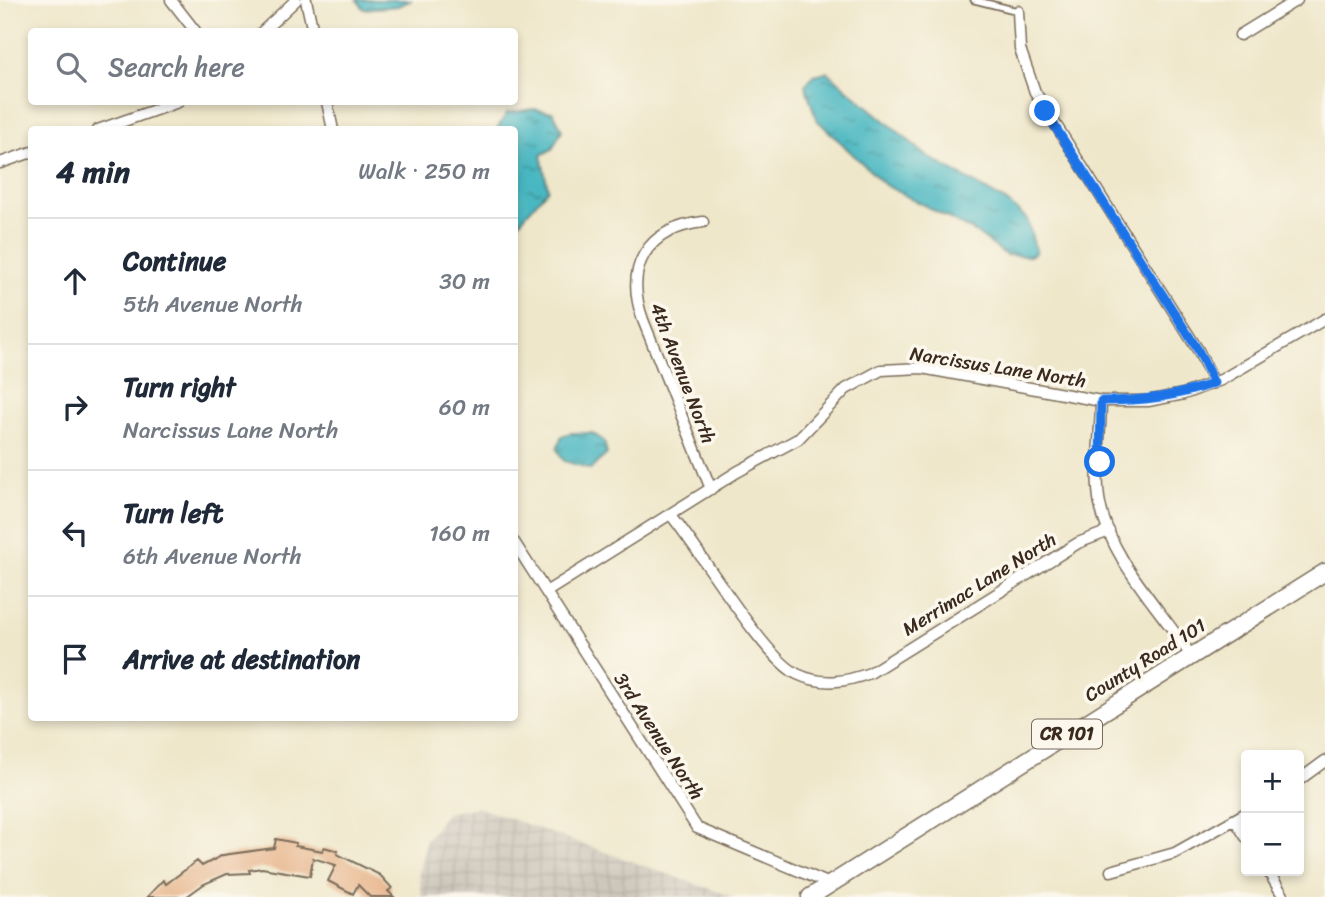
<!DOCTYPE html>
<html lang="en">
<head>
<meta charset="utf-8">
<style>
  :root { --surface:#fff; --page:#f2f2f3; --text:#1f2937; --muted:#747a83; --line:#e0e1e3 }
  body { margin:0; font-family:Sriracha,sans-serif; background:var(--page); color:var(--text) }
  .controls { position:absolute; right:21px; bottom:21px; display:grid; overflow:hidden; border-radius:7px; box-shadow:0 4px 10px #0003 }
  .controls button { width:63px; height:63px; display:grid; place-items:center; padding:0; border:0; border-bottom:2px solid var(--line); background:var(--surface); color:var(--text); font:35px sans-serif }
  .stop { position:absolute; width:21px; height:21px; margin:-16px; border:5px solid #1a73e8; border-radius:50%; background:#fff }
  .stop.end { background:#1a73e8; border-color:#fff; box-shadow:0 2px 7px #0008 }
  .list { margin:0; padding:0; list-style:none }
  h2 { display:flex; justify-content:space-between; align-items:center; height:91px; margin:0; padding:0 28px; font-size:30px }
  h2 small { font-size:23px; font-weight:400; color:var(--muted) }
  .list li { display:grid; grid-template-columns:46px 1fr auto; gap:21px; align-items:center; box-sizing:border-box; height:126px; padding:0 28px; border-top:2px solid var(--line) }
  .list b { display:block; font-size:26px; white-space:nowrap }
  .list p { margin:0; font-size:23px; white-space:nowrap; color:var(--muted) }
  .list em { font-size:23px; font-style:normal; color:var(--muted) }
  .icon { flex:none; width:38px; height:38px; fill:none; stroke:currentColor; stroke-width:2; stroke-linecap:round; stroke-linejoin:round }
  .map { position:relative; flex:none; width:1325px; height:897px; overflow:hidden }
  .search { position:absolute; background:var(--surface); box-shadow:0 4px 10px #0003; left:28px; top:28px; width:490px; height:77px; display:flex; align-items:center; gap:18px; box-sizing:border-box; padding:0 24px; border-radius:7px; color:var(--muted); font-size:26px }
  .panel { position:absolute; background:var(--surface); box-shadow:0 4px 10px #0003; left:28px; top:126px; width:490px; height:595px; border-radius:7px }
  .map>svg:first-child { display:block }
</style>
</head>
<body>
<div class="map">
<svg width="1325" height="897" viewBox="0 0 1325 897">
  <defs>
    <pattern id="industrial-grid" width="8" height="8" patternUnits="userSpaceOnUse" patternTransform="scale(1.75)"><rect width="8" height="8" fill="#cac3b8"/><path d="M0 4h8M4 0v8" fill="none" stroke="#aea89e"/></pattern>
    <pattern id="water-ripples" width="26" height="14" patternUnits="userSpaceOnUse" patternTransform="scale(1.75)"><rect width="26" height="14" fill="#49b7c1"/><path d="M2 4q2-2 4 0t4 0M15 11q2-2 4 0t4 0" fill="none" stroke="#3e959c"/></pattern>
  </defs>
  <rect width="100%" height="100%" fill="#fbf7ec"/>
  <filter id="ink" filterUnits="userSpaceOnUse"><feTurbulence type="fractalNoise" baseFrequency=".0143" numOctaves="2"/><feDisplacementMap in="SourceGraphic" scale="14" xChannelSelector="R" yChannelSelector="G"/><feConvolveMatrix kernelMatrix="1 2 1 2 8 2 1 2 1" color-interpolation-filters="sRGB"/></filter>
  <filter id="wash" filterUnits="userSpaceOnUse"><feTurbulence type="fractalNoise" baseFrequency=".00686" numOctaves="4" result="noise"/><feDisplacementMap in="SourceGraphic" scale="28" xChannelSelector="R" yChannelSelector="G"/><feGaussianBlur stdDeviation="1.57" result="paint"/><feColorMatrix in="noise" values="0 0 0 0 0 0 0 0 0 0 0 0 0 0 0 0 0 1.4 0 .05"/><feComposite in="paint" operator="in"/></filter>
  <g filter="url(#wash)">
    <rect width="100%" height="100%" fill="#efe7ca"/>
    <path fill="url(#industrial-grid)" d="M 477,807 L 733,897 L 422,897 L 419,872 L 426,841 L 446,813 Z"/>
    <path fill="url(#water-ripples)" stroke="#427070" stroke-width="2" d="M 357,0 L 412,0 L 398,6 L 364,9 Z
      M 827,72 L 927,156 L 1007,202 L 1027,219 L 1036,252 L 1030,256 L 1006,255 L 975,232 L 885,185 L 817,120 L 805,85 L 814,75 Z
      M 533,109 L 553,112 L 562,130 L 552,149 L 541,155 L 548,189 L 515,227 L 514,130 L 497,129 L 507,113 Z
      M 570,433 L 592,433 L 604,441 L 607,454 L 591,469 L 564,461 L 557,449 L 562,436 Z"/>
    <g id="blocks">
      <path fill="#e7b48a" d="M 276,839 L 296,843 L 295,846 L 323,851 L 324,847 L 338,851 L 337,854 L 380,875 L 392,888 L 388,891 L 394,897 L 370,897 L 358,885 L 353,894 L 328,881 L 336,865 L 313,858 L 310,876 L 262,868 L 249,870 L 250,873 L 227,874 L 204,884 L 186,897 L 147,897 L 163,880 L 166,884 L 197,861 L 202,866 L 223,855 L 274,848 Z"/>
    </g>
  </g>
  <g filter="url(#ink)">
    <use href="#blocks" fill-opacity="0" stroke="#7a6c5a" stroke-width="2"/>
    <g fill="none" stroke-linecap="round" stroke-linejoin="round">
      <defs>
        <path id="lane" d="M 974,0 L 1018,11"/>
        <path id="street" d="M 171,0 L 196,32
          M 306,0 L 313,32
          M 1018,11 L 1020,49 L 1035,92 L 1198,350 L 1214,383
          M 262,32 L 296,0
          M 1240,35 L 1297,0
          M 327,102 L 333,130
          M 98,130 L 178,102
          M 0,163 L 32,152
          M 703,222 C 646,229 624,267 643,320 L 711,489
          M 1101,401 C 1101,432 1094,475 1100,504 C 1111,561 1161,609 1191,656
          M 671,515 C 701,551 762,656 797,674 C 822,686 846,682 870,673 L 1078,543 L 1109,531
          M 514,542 L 697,828 L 830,884
          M 546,592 L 737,472 L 798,439 L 846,389 L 881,370 L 922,368 L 1101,401 L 1148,401 L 1184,394 L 1221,380 L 1325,319
          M 1299,780 L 1325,761
          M 1235,820 L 1246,837
          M 1111,871 L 1175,853 L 1246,813
          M 1268,871 L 1284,897"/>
        <path id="primary" d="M 810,897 L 1325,572"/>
      </defs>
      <use href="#lane" stroke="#7a6c5a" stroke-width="9"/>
      <use href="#street" stroke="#7a6c5a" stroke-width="13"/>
      <use href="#primary" stroke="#7a6c5a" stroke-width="19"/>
      <use href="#lane" stroke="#fff" stroke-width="5"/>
      <use href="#street" stroke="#fff" stroke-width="10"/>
      <use href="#primary" stroke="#fff" stroke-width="16"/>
    </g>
  </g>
  <g fill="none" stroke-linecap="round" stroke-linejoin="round" filter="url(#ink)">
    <path stroke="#1a73e8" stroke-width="9" d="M 1045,111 L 1198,350 L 1214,383 C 1176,397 1142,401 1101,401 L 1100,462"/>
  </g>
  <g text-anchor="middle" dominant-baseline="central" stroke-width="7" stroke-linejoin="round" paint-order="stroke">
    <rect fill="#fbf7ec" stroke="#75685c" stroke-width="2" x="1032" y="719.5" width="70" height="29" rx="5"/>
    <g font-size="18" font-weight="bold" fill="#3b2a1e">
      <text x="1067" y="734">CR 101</text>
    </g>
    <g font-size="19" fill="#3b2a1e" stroke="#fbf7ec">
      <text transform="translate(998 367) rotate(9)">Narcissus Lane North</text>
      <text transform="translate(683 373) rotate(69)">4th Avenue North</text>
      <text transform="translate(979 584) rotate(-32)">Merrimac Lane North</text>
      <text transform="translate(1145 660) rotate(-32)">County Road 101</text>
      <text transform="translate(659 736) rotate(57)">3rd Avenue North</text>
    </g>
  </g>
</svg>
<div class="controls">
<button>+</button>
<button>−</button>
</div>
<div class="stop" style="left:1100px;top:462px"></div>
<div class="stop end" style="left:1045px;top:111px"></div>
<div class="search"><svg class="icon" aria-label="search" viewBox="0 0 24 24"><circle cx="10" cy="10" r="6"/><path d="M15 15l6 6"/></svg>Search here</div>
<section class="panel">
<h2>4 min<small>Walk · 250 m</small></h2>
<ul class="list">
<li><svg class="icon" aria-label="ahead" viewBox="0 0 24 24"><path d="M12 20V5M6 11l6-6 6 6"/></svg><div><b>Continue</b><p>5th Avenue North</p></div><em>30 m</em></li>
<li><svg class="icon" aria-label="right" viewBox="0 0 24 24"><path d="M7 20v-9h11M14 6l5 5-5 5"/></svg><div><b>Turn right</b><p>Narcissus Lane North</p></div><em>60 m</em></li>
<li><svg class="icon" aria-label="left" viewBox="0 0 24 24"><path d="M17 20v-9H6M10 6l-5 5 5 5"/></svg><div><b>Turn left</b><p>6th Avenue North</p></div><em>160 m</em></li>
<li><svg class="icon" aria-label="arrive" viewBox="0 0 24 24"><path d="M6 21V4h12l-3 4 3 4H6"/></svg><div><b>Arrive at destination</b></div></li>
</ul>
</section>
</div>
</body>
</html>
